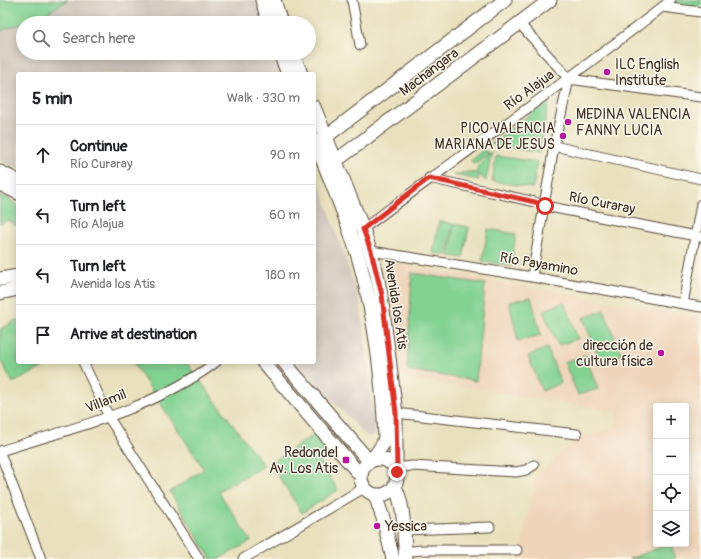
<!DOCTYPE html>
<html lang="en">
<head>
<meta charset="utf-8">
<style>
  :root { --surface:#fff; --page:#f6f6f6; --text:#202124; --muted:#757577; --line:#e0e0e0 }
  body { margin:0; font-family:Pangolin,sans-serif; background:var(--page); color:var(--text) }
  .controls { position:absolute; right:12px; bottom:12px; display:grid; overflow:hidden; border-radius:4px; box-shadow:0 2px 10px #0003 }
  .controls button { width:36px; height:36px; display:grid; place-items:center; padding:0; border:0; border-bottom:1px solid var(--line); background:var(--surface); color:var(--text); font:20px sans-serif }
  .stop { position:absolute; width:12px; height:12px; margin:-9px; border:3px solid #d93025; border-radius:50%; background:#fff }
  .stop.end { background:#d93025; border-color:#fff; box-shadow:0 1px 4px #0008 }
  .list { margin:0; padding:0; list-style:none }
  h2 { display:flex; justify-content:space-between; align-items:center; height:52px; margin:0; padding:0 16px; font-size:17px }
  h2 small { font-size:13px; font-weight:400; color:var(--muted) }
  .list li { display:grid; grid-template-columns:26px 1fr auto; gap:12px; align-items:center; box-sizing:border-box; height:60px; padding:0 16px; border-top:1px solid var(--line) }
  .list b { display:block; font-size:15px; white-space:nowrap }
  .list p { margin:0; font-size:13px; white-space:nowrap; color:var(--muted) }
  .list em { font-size:13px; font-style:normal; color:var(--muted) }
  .icon { flex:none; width:22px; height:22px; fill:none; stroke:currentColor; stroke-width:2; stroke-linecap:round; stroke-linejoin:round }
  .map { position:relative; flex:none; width:701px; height:559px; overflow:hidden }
  .search { position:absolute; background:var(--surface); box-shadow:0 2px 10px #0003; left:16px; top:16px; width:300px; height:44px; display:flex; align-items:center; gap:10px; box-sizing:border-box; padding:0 14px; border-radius:22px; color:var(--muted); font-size:15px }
  .panel { position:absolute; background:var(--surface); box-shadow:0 2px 10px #0003; left:16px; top:72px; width:300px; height:292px; border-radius:4px }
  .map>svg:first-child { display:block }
</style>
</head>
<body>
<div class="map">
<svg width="701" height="559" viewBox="0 0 701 559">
  <rect width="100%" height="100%" fill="#fbf7ec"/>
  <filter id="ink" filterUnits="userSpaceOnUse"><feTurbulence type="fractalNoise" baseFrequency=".025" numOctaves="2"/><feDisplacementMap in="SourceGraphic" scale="8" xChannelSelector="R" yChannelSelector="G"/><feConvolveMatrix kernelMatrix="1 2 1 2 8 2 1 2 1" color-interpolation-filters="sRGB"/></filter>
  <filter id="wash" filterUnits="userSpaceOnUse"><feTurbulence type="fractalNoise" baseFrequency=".012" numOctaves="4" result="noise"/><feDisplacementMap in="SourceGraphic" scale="16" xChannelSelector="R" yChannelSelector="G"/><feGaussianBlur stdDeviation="0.9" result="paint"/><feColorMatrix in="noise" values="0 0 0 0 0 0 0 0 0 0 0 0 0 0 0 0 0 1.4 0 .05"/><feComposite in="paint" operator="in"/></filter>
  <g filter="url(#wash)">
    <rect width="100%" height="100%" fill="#e9e1bd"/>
    <path fill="#efd6bb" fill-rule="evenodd" d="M 384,261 L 701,318 L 701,559 L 521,559 L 522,542 L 537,476 L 576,438 L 616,428 L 618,412 L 401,377 ZM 656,406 L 686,406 L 686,544 L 656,544 Z"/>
    <path fill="#cdc2b9" d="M 0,0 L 256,0 L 264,23 L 23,23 L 23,53 L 274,53 L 281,74 L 18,74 L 18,170 L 0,161 Z
      M 314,168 L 360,301 L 376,435 L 367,437 L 296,362 L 314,362 Z"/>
    <path fill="#82d292" stroke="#5e7e58" d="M 0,0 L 68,0 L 32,22 L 23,23 L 0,31 Z
      M 679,0 L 701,0 L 701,8 L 674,3 Z
      M 549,100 L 539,153 L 491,144 Z
      M 483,150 L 489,153 L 474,164 L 471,160 Z
      M 492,152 L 486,181 L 478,174 L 479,180 L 453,175 L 468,172 L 477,173 L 477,167 Z
      M 496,156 L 537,162 L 533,188 L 492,181 Z
      M 0,194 L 18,205 L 18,227 L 8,220 L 0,224 Z
      M 439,221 L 453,224 L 447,255 L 433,253 Z
      M 454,224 L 469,227 L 463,258 L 449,256 Z
      M 488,229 L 516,234 L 511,266 L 482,261 Z
      M 412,273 L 485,284 L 476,381 L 407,370 Z
      M 531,297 L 541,335 L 518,341 L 509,302 Z
      M 564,302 L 578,339 L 558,345 L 543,311 Z
      M 604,310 L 622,355 L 601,363 L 583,318 Z
      M 18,319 L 18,362 L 41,362 L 44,367 L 13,383 L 0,359 L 0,329 Z
      M 547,348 L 561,383 L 542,391 L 528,356 Z
      M 585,355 L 598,389 L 578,395 L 564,362 Z
      M 137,362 L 186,362 L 264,466 L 218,491 L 251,541 L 219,559 L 211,559 L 170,492 L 204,469 L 134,364 Z
      M 317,433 L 327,448 L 316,456 L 338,490 L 302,513 L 270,463 Z
      M 669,544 L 671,544 L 675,559 L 629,559 Z"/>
  </g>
  <g filter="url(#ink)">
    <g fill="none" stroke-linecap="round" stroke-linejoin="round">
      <defs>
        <path id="street" d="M 352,0 L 360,45
          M 662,7 L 701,12
          M 519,23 L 569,79 L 701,97
          M 554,146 L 701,179
          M 429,178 L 535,202 L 545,206 L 701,237
          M 363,229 C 465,151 571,80 671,0
          M 371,251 L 532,277 L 701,307
          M 532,277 L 554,146 L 569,79
          M 683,304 L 701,204
          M 83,362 L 111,421 L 199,559
          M 396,413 L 577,434
          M 0,451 C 73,428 154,409 216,362
          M 0,453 L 41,559
          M 397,472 L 404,467 L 412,466 L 516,472 L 526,470 L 534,465
          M 405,530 L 490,527
          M 405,552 L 421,550 L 517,550
          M 243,559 L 364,488"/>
        <path id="secondary" d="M 262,0 L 269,23
          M 274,0 L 281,23
          M 280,53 L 288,74
          M 293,53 L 301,74
          M 314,107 L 363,229 L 376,270 L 381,295 L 396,413 L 396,469
          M 314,139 C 334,189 356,239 367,292 C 377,337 383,391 385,437 L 383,444 L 372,460
          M 319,142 L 505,0
          M 329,166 L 550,0
          M 0,172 L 18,181
          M 0,184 L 18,193
          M 0,279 L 18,276
          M 0,293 L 18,289
          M 263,362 L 361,476
          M 284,362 L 369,461
          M361 477a18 18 0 1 1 36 0a18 18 0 1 1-36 0Z
          M 395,487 C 406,509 403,535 406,559
          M 375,495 L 383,518 L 393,559"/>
      </defs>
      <use href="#street" stroke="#554536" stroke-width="11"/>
      <use href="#secondary" stroke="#554536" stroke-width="15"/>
      <use href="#street" stroke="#fff" stroke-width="9"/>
      <use href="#secondary" stroke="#fff" stroke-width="13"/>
    </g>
  </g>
  <g fill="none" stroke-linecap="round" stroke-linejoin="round" filter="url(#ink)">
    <path stroke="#d93025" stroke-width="5" d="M 397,472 L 396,413 L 382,295 L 371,251 L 363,229 L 429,178 L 535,202 L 545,206"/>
  </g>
  <g fill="#b5179e" stroke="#fbf7ec" stroke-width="1.5">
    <circle cx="607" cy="72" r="4"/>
    <circle cx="568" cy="122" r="4"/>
    <circle cx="563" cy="136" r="4"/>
    <circle cx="661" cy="353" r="4"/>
    <rect x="342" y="456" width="8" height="8" rx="2"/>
    <circle cx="377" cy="526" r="4"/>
  </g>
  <g text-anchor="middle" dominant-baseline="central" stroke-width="3" stroke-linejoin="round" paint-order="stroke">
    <g font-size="14" fill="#3b2a1e" stroke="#fbf7ec" text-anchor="start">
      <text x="615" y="64">ILC English<tspan x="615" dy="16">Institute</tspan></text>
      <text x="576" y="114">MEDINA VALENCIA<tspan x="576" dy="16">FANNY LUCIA</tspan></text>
      <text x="555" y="128" text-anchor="end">PICO VALENCIA<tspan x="555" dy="16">MARIANA DE JESUS</tspan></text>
      <text x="653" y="345" text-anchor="end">dirección de<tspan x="653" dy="16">cultura física</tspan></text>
      <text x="338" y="452" text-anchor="end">Redondel<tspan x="338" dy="16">Av. Los Atis</tspan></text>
      <text x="385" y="526">Yessica</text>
    </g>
    <g font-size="14" fill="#3b2a1e" stroke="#fbf7ec">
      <text transform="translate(429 72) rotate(-37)">Machangara</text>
      <text transform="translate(529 90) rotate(-36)">Río Alajua</text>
      <text transform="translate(602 203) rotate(11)">Río Curaray</text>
      <text transform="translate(539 264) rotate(10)">Río Payamino</text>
      <text transform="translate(396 304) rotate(81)">Avenida los Atis</text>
      <text transform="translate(106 401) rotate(-21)">Villamil</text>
    </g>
  </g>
</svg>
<div class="controls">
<button>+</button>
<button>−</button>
<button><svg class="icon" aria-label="locate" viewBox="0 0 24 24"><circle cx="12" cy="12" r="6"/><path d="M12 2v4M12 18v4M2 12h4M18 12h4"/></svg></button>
<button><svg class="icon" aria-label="layers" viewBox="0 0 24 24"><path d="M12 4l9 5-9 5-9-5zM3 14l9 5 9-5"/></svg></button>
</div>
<div class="stop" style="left:545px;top:206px"></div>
<div class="stop end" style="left:397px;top:472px"></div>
<div class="search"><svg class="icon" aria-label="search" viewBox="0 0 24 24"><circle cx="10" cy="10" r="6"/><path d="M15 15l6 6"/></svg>Search here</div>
<section class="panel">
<h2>5 min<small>Walk · 330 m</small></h2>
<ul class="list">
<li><svg class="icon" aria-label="ahead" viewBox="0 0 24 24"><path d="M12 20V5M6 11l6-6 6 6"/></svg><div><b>Continue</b><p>Río Curaray</p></div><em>90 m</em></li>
<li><svg class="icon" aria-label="left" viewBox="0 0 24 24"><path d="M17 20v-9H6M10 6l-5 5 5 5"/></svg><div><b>Turn left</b><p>Río Alajua</p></div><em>60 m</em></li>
<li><svg class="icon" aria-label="left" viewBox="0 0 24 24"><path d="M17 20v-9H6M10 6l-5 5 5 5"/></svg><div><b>Turn left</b><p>Avenida los Atis</p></div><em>180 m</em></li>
<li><svg class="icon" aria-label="arrive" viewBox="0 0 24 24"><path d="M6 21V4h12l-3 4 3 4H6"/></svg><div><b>Arrive at destination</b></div></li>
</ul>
</section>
</div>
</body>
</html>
